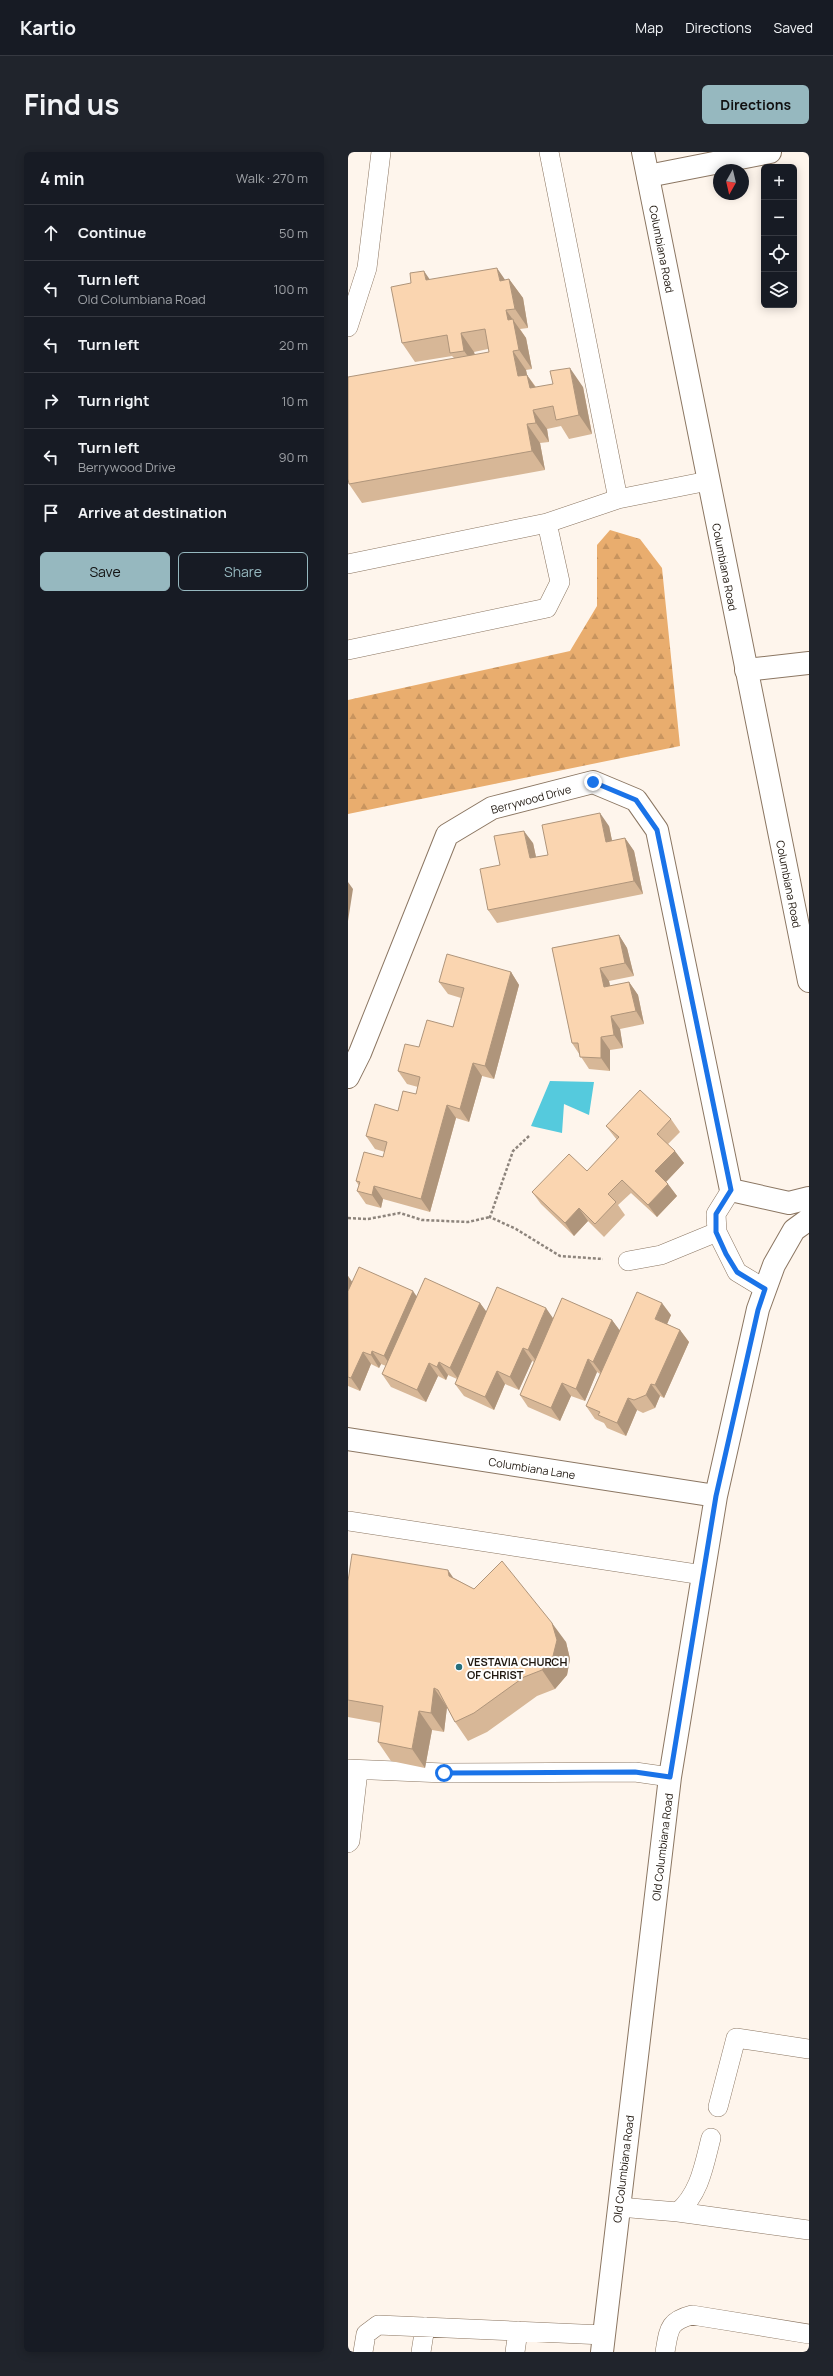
<!DOCTYPE html>
<html lang="en">
<head>
<meta charset="utf-8">
<style>
  :root { --surface:#171b24; --page:#20242c; --text:#f1f3f6; --muted:#9ea1a6; --line:#363941; --accent:#96b8bf }
  body { margin:0; font-family:Manrope,sans-serif; background:var(--page); color:var(--text) }
  .controls { position:absolute; right:12px; top:12px; display:grid; overflow:hidden; border-radius:6px; box-shadow:0 2px 10px #0003 }
  .controls button { width:36px; height:36px; display:grid; place-items:center; padding:0; border:0; border-bottom:1px solid var(--line); background:var(--surface); color:var(--text); font:20px sans-serif }
  .compass { position:absolute; left:365px; top:12px; width:36px; height:36px; border-radius:50%; background:var(--surface); box-shadow:0 2px 10px #0003; rotate:188deg }
  .stop { position:absolute; width:12px; height:12px; margin:-9px; border:3px solid #1a73e8; border-radius:50%; background:#fff }
  .stop.end { background:#1a73e8; border-color:#fff; box-shadow:0 1px 4px #0008 }
  .list { margin:0; padding:0; list-style:none }
  h2 { display:flex; justify-content:space-between; align-items:center; height:52px; margin:0; padding:0 16px; font-size:17px }
  h2 small { font-size:13px; font-weight:400; color:var(--muted) }
  .list li { display:grid; grid-template-columns:26px 1fr auto; gap:12px; align-items:center; box-sizing:border-box; height:56px; padding:0 16px; border-top:1px solid var(--line) }
  .list b { display:block; font-size:15px; white-space:nowrap }
  .list p { margin:0; font-size:13px; white-space:nowrap; color:var(--muted) }
  .list em { font-size:13px; font-style:normal; color:var(--muted) }
  .actions { display:flex; gap:8px; padding:12px 16px }
  .actions a { flex:1; padding:9px 0; border:1px solid var(--accent); border-radius:6px; text-align:center; font-size:14px; color:var(--accent) }
  .actions .main { background:var(--accent); color:#111 }
  .icon { flex:none; width:22px; height:22px; fill:none; stroke:currentColor; stroke-width:2; stroke-linecap:round; stroke-linejoin:round }
  .map { position:relative; flex:none; width:461px; height:2200px; overflow:hidden; border-radius:6px }
  header { display:flex; align-items:center; gap:24px; box-sizing:border-box; height:56px; padding:0 20px; background:var(--surface); border-bottom:1px solid var(--line) }
  header strong { font-size:19px }
  nav { display:flex; gap:22px; margin-inline-start:auto; font-size:14px }
  .intro { display:flex; align-items:center; justify-content:space-between; box-sizing:border-box; height:96px; padding:0 24px }
  h1 { margin:0; font-size:28px }
  .button { padding:10px 18px; border-radius:6px; background:var(--accent); color:#111; font-size:14px; font-weight:700 }
  main { display:flex; gap:24px; padding:0 24px }
  aside { flex:1; background:var(--surface); border-radius:6px; box-shadow:0 2px 10px #0003 }
  .map>svg:first-child { display:block }
</style>
</head>
<body>
<header>
<strong>Kartio</strong>
<nav><a>Map</a><a>Directions</a><a>Saved</a></nav>
</header>
<div class="intro"><h1>Find us</h1><a class="button">Directions</a></div>
<main>
<aside>
<h2>4 min<small>Walk · 270 m</small></h2>
<ul class="list">
<li><svg class="icon" aria-label="ahead" viewBox="0 0 24 24"><path d="M12 20V5M6 11l6-6 6 6"/></svg><div><b>Continue</b></div><em>50 m</em></li>
<li><svg class="icon" aria-label="left" viewBox="0 0 24 24"><path d="M17 20v-9H6M10 6l-5 5 5 5"/></svg><div><b>Turn left</b><p>Old Columbiana Road</p></div><em>100 m</em></li>
<li><svg class="icon" aria-label="left" viewBox="0 0 24 24"><path d="M17 20v-9H6M10 6l-5 5 5 5"/></svg><div><b>Turn left</b></div><em>20 m</em></li>
<li><svg class="icon" aria-label="right" viewBox="0 0 24 24"><path d="M7 20v-9h11M14 6l5 5-5 5"/></svg><div><b>Turn right</b></div><em>10 m</em></li>
<li><svg class="icon" aria-label="left" viewBox="0 0 24 24"><path d="M17 20v-9H6M10 6l-5 5 5 5"/></svg><div><b>Turn left</b><p>Berrywood Drive</p></div><em>90 m</em></li>
<li><svg class="icon" aria-label="arrive" viewBox="0 0 24 24"><path d="M6 21V4h12l-3 4 3 4H6"/></svg><div><b>Arrive at destination</b></div></li>
</ul>
<div class="actions"><a class="main">Save</a><a>Share</a></div>
</aside>
<div class="map">
<svg width="461" height="2200" viewBox="0 0 461 2200">
  <defs>
    <pattern id="forest-firs" width="22" height="20" patternUnits="userSpaceOnUse"><rect width="22" height="20" fill="#e9ad6e"/><path d="M5 1l3.5 6h-7zM16 11l3.5 6h-7z" fill="#c8945e"/></pattern>
  </defs>
  <rect width="100%" height="100%" fill="#fef5ec"/>
  <path fill="url(#forest-firs)" d="M 262,378 L 292,387 L 314,416 L 332,594 L 0,662 L 0,548 L 222,499 L 249,454 L 249,393 Z"/>
  <path fill="#55cadd" d="M 202,929 L 246,930 L 241,963 L 216,952 L 214,981 L 183,974 Z"/>
  <g fill="none" stroke-linecap="round" stroke-linejoin="round">
    <defs>
      <path id="lane" d="M 201,0 L 270,347
        M 0,175 L 19,116 L 33,0
        M 0,412 L 199,371 L 270,347 L 360,329
        M 0,498 L 199,456 L 212,430 L 199,371
        M 383,1038 L 368,1062 L 369,1080 L 389,1120 L 417,1137
        M 280,1109 L 313,1103 L 369,1080
        M 0,1369 L 355,1423
        M 0,1617 L 96,1621 L 287,1620 L 322,1625
        M 0,1691 L 2,1689 L 10,1619
        M 370,1955 L 388,1886 L 461,1897
        M 271,2055 L 330,2060 C 352,2041 356,2013 363,1986
        M 330,2060 L 461,2078
        M 15,2200 L 18,2182 L 30,2173 L 256,2183
        M 73,2200 L 77,2175
        M 167,2200 L 170,2179
        M 317,2200 C 321,2178 320,2169 344,2163 L 461,2182"/>
      <path id="street" d="M 300,24 L 422,0
        M 398,518 L 461,511
        M 0,925 L 12,901 L 99,683 L 144,656 L 245,630 L 288,648 L 309,678 L 383,1038 L 441,1051 L 461,1046
        M 0,1287 L 368,1344
        M 254,2200 L 322,1625 L 368,1344 L 410,1157 L 426,1113 L 446,1078 L 461,1067"/>
      <path id="secondary" d="M 295,0 L 461,829"/>
    </defs>
    <use href="#lane" stroke="#8b7662" stroke-width="20"/>
    <use href="#street" stroke="#8b7662" stroke-width="24"/>
    <use href="#secondary" stroke="#8b7662" stroke-width="24"/>
    <path stroke="#8d847c" stroke-width="2.5" stroke-dasharray="3 2" stroke-linecap="butt" d="M 181,984 L 165,999 L 142,1065 L 168,1077 L 212,1104 L 255,1107
      M 0,1066 L 20,1067 L 52,1061 L 74,1068 L 120,1070 L 142,1065"/>
    <use href="#lane" stroke="#fff" stroke-width="19"/>
    <use href="#street" stroke="#fff" stroke-width="22"/>
    <use href="#secondary" stroke="#fff" stroke-width="22"/>
  </g>
  <path fill="#d7b797" fill-rule="evenodd" d="M 161,127 L 175,146 L 180,176 L 172,177 L 178,186 L 184,217 L 178,218 L 179,223 L 188,235 L 235,235 L 244,282 L 221,287 L 213,274 L 199,277 L 201,290 L 192,291 L 197,318 L 14,351 L 1,332 L 106,206 L 104,204 L 67,210 L 54,191 L 63,131 L 82,128 L 158,128 ZM 140,197 L 141,200 L 127,203 L 126,200 Z
    M 261,674 L 264,689 L 277,686 L 286,699 L 295,742 L 149,771 L 140,758 L 152,713 L 185,691 L 188,705 L 200,703 Z
    M 271,783 L 279,796 L 286,824 L 261,829 L 262,834 L 281,830 L 290,843 L 296,872 L 272,877 L 275,896 L 262,898 L 262,919 L 241,917 L 224,891 L 204,796 Z
    M 163,820 L 171,833 L 146,927 L 134,924 L 121,970 L 108,966 L 82,1060 L 35,1047 L 33,1056 L 18,1052 L 9,1039 L 11,1034 L 8,1029 L 35,1005 L 37,1000 L 27,997 L 18,984 L 50,959 L 68,942 L 70,935 L 59,932 L 50,919 L 71,895 L 105,875 L 113,846 L 100,842 L 91,830 Z
    M 323,967 L 332,980 L 320,992 L 336,1011 L 318,1030 L 329,1044 L 309,1065 L 283,1041 L 270,1053 L 277,1063 L 256,1085 L 240,1069 L 226,1084 L 193,1052 L 184,1040 L 239,1019 L 269,988 L 258,974 Z
    M 0,1124 L 4,1130 L 69,1144 L 132,1151 L 138,1160 L 205,1166 L 264,1168 L 271,1178 L 323,1163 L 319,1172 L 332,1178 L 341,1190 L 316,1246 L 312,1244 L 307,1256 L 295,1261 L 289,1258 L 278,1284 L 259,1276 L 256,1271 L 247,1267 L 238,1254 L 252,1222 L 249,1220 L 237,1249 L 223,1244 L 212,1269 L 180,1255 L 172,1243 L 186,1210 L 184,1209 L 171,1238 L 157,1232 L 146,1258 L 116,1244 L 107,1232 L 109,1227 L 100,1223 L 98,1228 L 90,1224 L 78,1250 L 43,1235 L 34,1222 L 38,1214 L 33,1212 L 31,1216 L 23,1212 L 12,1239 L 0,1234 Z
    M 106,1426 L 218,1490 L 222,1507 L 219,1523 L 207,1537 L 189,1544 L 139,1580 L 120,1589 L 107,1570 L 99,1555 L 96,1580 L 84,1578 L 77,1616 L 43,1609 L 30,1590 L 33,1571 L 0,1565 L 0,1429 Z"/>
  <path fill="#af957b" d="M 149,116 L 162,135 L 152,129 Z
    M 76,119 L 89,138 L 78,128 Z
    M 161,127 L 175,146 L 180,176 L 167,157 Z
    M 158,158 L 178,186 L 184,217 L 171,198 L 160,168 Z
    M 113,181 L 126,200 L 130,218 L 116,199 Z
    M 165,199 L 178,218 L 179,223 L 192,242 L 182,237 L 170,224 Z
    M 222,216 L 235,235 L 244,282 L 231,263 Z
    M 185,258 L 199,277 L 201,290 L 188,271 Z
    M 179,272 L 192,291 L 197,318 L 184,299 Z
    M 252,661 L 261,674 L 267,703 L 258,690 Z
    M 176,679 L 185,691 L 191,719 L 182,706 Z
    M 277,686 L 286,699 L 295,742 L 286,729 Z
    M 0,730 L 5,737 L 0,769 Z
    M 271,783 L 279,796 L 286,824 L 277,811 Z
    M 252,816 L 261,829 L 265,848 L 256,835 Z
    M 163,820 L 171,833 L 146,927 L 137,914 Z
    M 281,830 L 290,843 L 296,872 L 288,859 Z
    M 263,864 L 272,877 L 275,896 L 266,883 Z
    M 253,885 L 262,898 L 262,919 L 253,906 Z
    M 125,911 L 134,924 L 121,970 L 112,957 Z
    M 99,953 L 108,966 L 82,1060 L 73,1047 Z
    M 327,999 L 336,1011 L 316,1032 L 307,1019 Z
    M 320,1032 L 329,1044 L 309,1065 L 300,1053 Z
    M 26,1034 L 35,1047 L 33,1056 L 24,1043 Z
    M 231,1056 L 240,1069 L 226,1084 L 217,1071 Z
    M 0,1124 L 9,1137 L 0,1157 Z
    M 65,1139 L 74,1152 L 45,1217 L 36,1204 Z
    M 132,1151 L 141,1163 L 111,1228 L 102,1216 Z
    M 314,1151 L 323,1163 L 316,1179 L 307,1167 Z
    M 198,1156 L 207,1169 L 189,1210 L 180,1198 Z
    M 264,1168 L 273,1180 L 254,1222 L 245,1210 Z
    M 332,1178 L 341,1190 L 316,1246 L 307,1233 Z
    M 175,1196 L 184,1209 L 171,1238 L 162,1225 Z
    M 24,1199 L 33,1212 L 31,1216 L 23,1203 Z
    M 15,1200 L 23,1212 L 12,1239 L 3,1226 Z
    M 240,1207 L 249,1220 L 237,1249 L 228,1237 Z
    M 91,1210 L 100,1223 L 98,1228 L 89,1215 Z
    M 81,1211 L 90,1224 L 78,1250 L 69,1238 Z
    M 149,1219 L 157,1232 L 146,1258 L 137,1245 Z
    M 214,1231 L 223,1244 L 212,1269 L 203,1256 Z
    M 303,1232 L 312,1244 L 307,1256 L 298,1243 Z
    M 280,1246 L 289,1258 L 278,1284 L 269,1271 Z
    M 100,1418 L 113,1437 L 101,1424 Z
    M 204,1471 L 218,1490 L 222,1507 L 219,1523 L 207,1537 L 194,1518 Z
    M 86,1536 L 99,1555 L 96,1580 L 83,1561 Z
    M 71,1559 L 84,1578 L 77,1616 L 64,1597 Z"/>
  <path fill="#fad5b0" stroke="#af957b" d="M 149,116 L 152,129 L 161,127 L 167,157 L 158,158 L 160,168 L 165,167 L 171,198 L 165,199 L 170,224 L 179,223 L 182,236 L 205,232 L 202,219 L 222,216 L 231,263 L 208,268 L 205,254 L 185,258 L 188,271 L 179,272 L 184,299 L 1,332 L 0,327 L 0,225 L 141,200 L 137,177 L 113,181 L 116,199 L 102,201 L 99,183 L 54,191 L 43,135 L 63,131 L 62,121 L 76,119 L 78,128 Z
    M 252,661 L 258,690 L 277,686 L 286,729 L 140,758 L 132,717 L 152,713 L 146,684 L 176,679 L 182,706 L 200,703 L 194,673 Z
    M 271,783 L 277,811 L 252,816 L 256,835 L 281,830 L 288,859 L 263,864 L 266,883 L 253,885 L 253,906 L 232,905 L 230,891 L 224,891 L 204,796 Z
    M 99,802 L 163,820 L 137,914 L 125,911 L 112,957 L 99,953 L 73,1047 L 26,1034 L 24,1043 L 9,1039 L 12,1030 L 8,1029 L 16,1000 L 35,1005 L 39,990 L 18,984 L 27,952 L 50,959 L 55,939 L 68,942 L 72,925 L 50,919 L 57,892 L 71,895 L 79,868 L 105,875 L 116,836 L 91,830 Z
    M 292,938 L 323,967 L 309,982 L 327,999 L 307,1019 L 320,1032 L 300,1053 L 274,1028 L 260,1042 L 268,1050 L 247,1072 L 231,1056 L 217,1071 L 184,1040 L 221,1002 L 239,1019 L 271,985 L 258,974 Z
    M 11,1115 L 65,1139 L 36,1204 L 24,1199 L 23,1203 L 15,1200 L 3,1226 L 0,1225 L 0,1139 Z
    M 77,1126 L 132,1151 L 102,1216 L 91,1210 L 89,1215 L 81,1211 L 69,1238 L 34,1222 Z
    M 149,1135 L 198,1156 L 180,1198 L 175,1196 L 162,1225 L 149,1219 L 137,1245 L 107,1232 Z
    M 289,1140 L 314,1151 L 307,1167 L 332,1178 L 307,1233 L 303,1232 L 298,1243 L 286,1248 L 280,1246 L 269,1271 L 250,1263 L 252,1260 L 238,1254 Z
    M 214,1146 L 264,1168 L 245,1210 L 240,1207 L 228,1237 L 214,1231 L 203,1256 L 172,1243 Z
    M 4,1402 L 100,1418 L 101,1424 L 126,1437 L 154,1409 L 204,1471 L 209,1488 L 205,1504 L 194,1518 L 176,1525 L 126,1561 L 107,1570 L 90,1538 L 86,1536 L 83,1561 L 71,1559 L 64,1597 L 30,1590 L 35,1554 L 0,1548 L 0,1429 Z"/>
  <g fill="none" stroke-linecap="round" stroke-linejoin="round">
    <path stroke="#1a73e8" stroke-width="5" d="M 96,1621 L 287,1620 L 322,1625 L 368,1344 L 410,1158 L 417,1137 L 389,1120 L 378,1102 L 368,1080 L 368,1062 L 383,1038 L 309,678 L 288,648 L 245,630"/>
  </g>
  <circle fill="#276f7b" stroke="#fff" stroke-width="1.5" cx="111" cy="1515" r="4"/>
  <g text-anchor="middle" dominant-baseline="central" stroke-width="4" stroke-linejoin="round" paint-order="stroke">
    <g font-size="11" fill="#211911" stroke="#fff">
      <text transform="translate(314 97) rotate(79)">Columbiana Road</text>
      <text transform="translate(377 415) rotate(79)">Columbiana Road</text>
      <text transform="translate(183 647) rotate(-15)">Berrywood Drive</text>
      <text transform="translate(441 732) rotate(79)">Columbiana Road</text>
      <text transform="translate(184 1316) rotate(9)">Columbiana Lane</text>
      <text transform="translate(314 1695) rotate(-83)">Old Columbiana Road</text>
      <text transform="translate(275 2017) rotate(-83)">Old Columbiana Road</text>
    </g>
    <g font-size="11" font-weight="bold" fill="#211911" stroke="#fff" text-anchor="start">
      <text x="119" y="1509">VESTAVIA CHURCH<tspan x="119" dy="13">OF CHRIST</tspan></text>
    </g>
  </g>
</svg>
<div class="controls">
<button>+</button>
<button>−</button>
<button><svg class="icon" aria-label="locate" viewBox="0 0 24 24"><circle cx="12" cy="12" r="6"/><path d="M12 2v4M12 18v4M2 12h4M18 12h4"/></svg></button>
<button><svg class="icon" aria-label="layers" viewBox="0 0 24 24"><path d="M12 4l9 5-9 5-9-5zM3 14l9 5 9-5"/></svg></button>
</div>
<svg class="compass" viewBox="-18 -18 36 36"><path d="M0-13l5 13h-10z" fill="#e53935"/><path d="M0 13l5-13h-10z" fill="#9ea1a6"/></svg>
<div class="stop" style="left:96px;top:1621px"></div>
<div class="stop end" style="left:245px;top:630px"></div>
</div>
</main>
</body>
</html>
